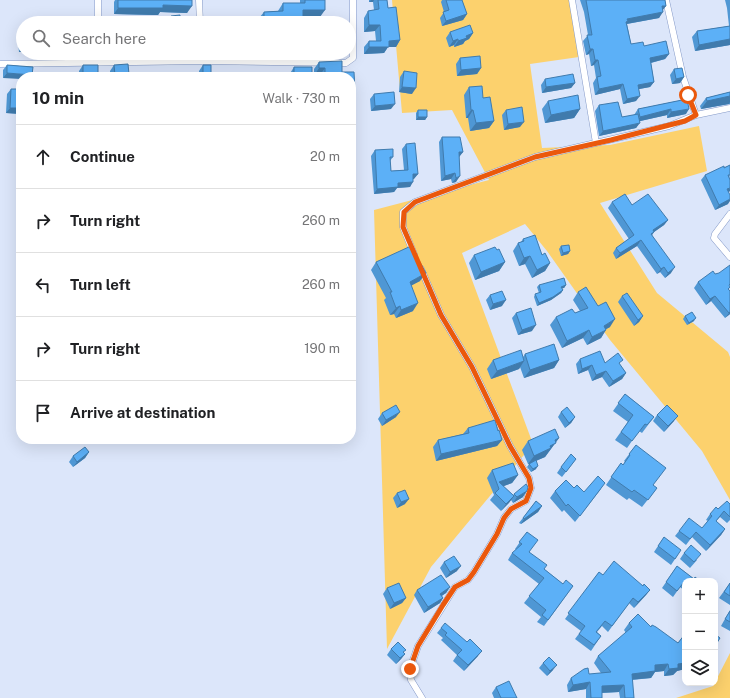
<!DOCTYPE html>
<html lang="en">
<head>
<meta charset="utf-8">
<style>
  :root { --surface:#fff; --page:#f2f2f2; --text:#202124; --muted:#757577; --line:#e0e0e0 }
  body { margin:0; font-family:"Public Sans",sans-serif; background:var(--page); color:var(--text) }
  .controls { position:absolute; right:12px; bottom:12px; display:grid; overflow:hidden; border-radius:8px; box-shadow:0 4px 16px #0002 }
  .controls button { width:36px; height:36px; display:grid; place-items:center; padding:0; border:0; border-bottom:1px solid var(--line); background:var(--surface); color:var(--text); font:20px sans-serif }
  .stop { position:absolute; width:12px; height:12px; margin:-9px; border:3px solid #ea580c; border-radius:50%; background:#fff }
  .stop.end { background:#ea580c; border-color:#fff; box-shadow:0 1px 4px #0008 }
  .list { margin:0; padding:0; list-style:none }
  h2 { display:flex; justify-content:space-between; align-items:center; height:52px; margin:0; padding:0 16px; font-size:17px }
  h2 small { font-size:13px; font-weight:400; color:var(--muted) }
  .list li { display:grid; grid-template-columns:26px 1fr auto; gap:12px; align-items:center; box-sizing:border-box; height:64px; padding:0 16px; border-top:1px solid var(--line) }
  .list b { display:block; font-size:15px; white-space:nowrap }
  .list em { font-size:13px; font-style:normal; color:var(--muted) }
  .icon { flex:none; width:22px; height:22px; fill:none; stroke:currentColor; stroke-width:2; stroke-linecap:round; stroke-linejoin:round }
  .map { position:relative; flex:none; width:730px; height:698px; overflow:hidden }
  .search { position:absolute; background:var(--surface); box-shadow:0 4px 16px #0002; left:16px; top:16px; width:340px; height:44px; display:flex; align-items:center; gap:10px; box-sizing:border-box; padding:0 14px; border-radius:22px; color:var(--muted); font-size:15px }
  .panel { position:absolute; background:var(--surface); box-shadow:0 4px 16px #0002; left:16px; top:72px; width:340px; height:372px; border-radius:16px }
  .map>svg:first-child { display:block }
</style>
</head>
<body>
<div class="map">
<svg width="730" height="698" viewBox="0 0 730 698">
  <rect width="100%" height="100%" fill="#dce6fa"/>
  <path fill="#fcd16d" d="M 392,0 L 569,0 L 579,57 L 530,64 L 542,148 L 610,145 L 699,126 L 707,171 L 600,203 L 657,293 L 728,352 L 730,357 L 730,500 L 702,451 L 610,340 L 547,251 L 525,224 L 462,253 L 533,444 L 431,567 L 387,649 L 374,210 L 489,180 L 452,110 L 402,113 Z
    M 730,653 L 730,698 L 676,698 L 713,686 Z"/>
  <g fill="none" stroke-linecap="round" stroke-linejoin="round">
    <defs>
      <path id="street" d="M 199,0 L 200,23
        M 572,0 L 596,143
        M 666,0 L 683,77 L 696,115 L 730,108
        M 98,23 L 98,0
        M 98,62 L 98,53
        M 0,64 L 202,61 L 346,63 L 353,58 L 353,0
        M 730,214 L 715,234 L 714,238 L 730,257
        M 414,254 L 403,227 L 403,212 L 415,202 L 535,157 L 669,126 L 696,115
        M 421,269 L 441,315 L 472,367 L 510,446 L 529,478 L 531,488 L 526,501 L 511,509 L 504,518 L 497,534 L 474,572 L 468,580 L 455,587 L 418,646 L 410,669 L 410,674 L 411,680 L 422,698"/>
    </defs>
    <use href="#street" stroke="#8398c7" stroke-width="7"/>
    <use href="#street" stroke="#fff" stroke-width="6"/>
  </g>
  <path fill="#4f97d4" d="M 115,0 L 192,0 L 187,13 L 160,12 L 158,15 L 155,15 L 114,14 L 114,2 Z
    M 300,0 L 325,0 L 320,17 L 303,17 L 303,23 L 242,23 L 243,22 L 259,22 L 259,18 L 264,12 L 278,11 L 283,3 L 300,3 Z
    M 369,0 L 387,0 L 388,8 L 400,40 L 396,47 L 388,47 L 384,53 L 364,54 L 364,47 L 369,41 L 376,41 L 375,31 L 364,32 L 364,18 L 368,11 L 374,10 L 373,2 L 369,2 Z
    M 442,0 L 462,0 L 467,14 L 463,20 L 442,26 L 440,18 L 444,12 L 441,2 Z
    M 580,0 L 665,0 L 666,6 L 662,10 L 659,18 L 627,24 L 631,44 L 644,46 L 669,54 L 665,59 L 651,63 L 654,82 L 650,87 L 639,89 L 636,101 L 623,104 L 620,89 L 595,95 L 593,83 L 596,78 L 594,65 L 591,66 L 589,54 L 586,55 L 583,41 L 588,35 L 584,12 Z
    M 725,0 L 730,0 L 730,45 L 695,51 L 692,37 L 697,31 L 729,26 L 727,8 Z
    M 171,16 L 180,19 L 190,23 L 166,23 Z
    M 450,32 L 473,33 L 469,39 L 465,41 L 463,44 L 454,47 L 454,45 L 449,47 L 446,38 Z
    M 23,35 L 23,52 L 19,52 L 18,42 Z
    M 460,58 L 481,68 L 477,74 L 457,76 L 456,64 Z
    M 319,62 L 351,77 L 320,77 L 320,75 L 314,76 L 314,69 Z
    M 7,65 L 33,67 L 3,78 L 3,70 Z
    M 83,65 L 98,75 L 97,77 L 79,77 L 79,71 Z
    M 114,65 L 129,74 L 127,77 L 110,77 L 110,71 Z
    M 203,65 L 210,77 L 199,77 L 199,71 Z
    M 294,67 L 312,77 L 289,77 L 289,75 Z
    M 674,69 L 684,77 L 680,83 L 672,84 L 670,75 Z
    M 404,71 L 412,94 L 399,92 L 400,77 Z
    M 545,79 L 575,83 L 571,88 L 542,93 L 541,85 Z
    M 469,87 L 483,98 L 494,121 L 489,128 L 470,131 L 468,118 L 466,118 L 464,95 Z
    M 11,89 L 21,89 L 21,114 L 6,113 L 7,94 Z
    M 730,92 L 730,104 L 729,104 L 701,109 L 700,106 L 706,98 Z
    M 374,94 L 391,109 L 371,111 L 370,99 Z
    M 687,99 L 686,114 L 667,118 L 667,115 L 640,121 L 636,128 L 599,136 L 595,111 L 599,105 L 622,117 L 634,115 L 638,109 Z
    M 548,101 L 580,109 L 574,118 L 545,123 L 542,109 Z
    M 418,110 L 427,117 L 425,120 L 416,120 L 416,113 Z
    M 506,110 L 520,127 L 504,130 L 502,115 Z
    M 442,137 L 463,152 L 459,157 L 456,182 L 452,183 L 451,179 L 441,181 L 439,142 Z
    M 406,144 L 418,174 L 413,179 L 410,187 L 397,188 L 394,192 L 374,194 L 371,156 L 375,150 L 393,157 L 390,161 L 391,171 L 404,170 L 402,149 Z
    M 730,165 L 729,192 L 728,192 L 728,204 L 715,210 L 701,180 L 705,175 Z
    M 612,202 L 632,205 L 668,220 L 664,225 L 654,232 L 652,235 L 671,273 L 665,278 L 660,272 L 657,274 L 637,246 L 616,259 L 613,253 L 616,248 L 629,239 L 608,208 Z
    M 523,239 L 542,255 L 550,263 L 545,271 L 532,278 L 525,264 L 519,266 L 513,251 L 518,243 L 521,242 Z
    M 561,246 L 570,251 L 568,254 L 561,256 L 559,249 Z
    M 497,250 L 505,262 L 499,271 L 475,280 L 469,263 L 474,255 Z
    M 376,262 L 420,281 L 411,285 L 413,311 L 396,318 L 394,314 L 390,315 L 384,300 L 386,298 L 371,270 Z
    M 715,274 L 730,287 L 729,289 L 730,291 L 730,314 L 725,318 L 711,301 L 706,305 L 694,288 L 698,282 Z
    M 539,285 L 566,285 L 564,288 L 562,288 L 563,290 L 561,293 L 551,300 L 537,306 L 534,297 L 535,294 L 539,293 L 537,287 Z
    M 578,292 L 610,327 L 606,329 L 601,338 L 587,345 L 583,338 L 562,348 L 550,325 L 556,317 L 575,313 L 580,311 L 573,300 Z
    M 490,295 L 502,306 L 490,310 L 486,300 Z
    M 622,296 L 643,316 L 639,322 L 634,326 L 618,302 Z
    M 516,313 L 532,331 L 518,335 L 512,318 Z
    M 685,316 L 694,321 L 687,325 L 683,319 Z
    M 525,354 L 559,360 L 554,368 L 524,378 L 520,367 L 519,369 L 491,379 L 487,369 L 493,360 L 523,357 Z
    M 580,359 L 605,363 L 620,365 L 626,373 L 622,379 L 609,387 L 602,377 L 592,381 L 588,370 L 578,374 L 576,364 Z
    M 625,394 L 654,417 L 642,433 L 639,431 L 627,448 L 615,440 L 628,422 L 613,411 Z
    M 561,412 L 575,417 L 571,423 L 565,428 L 558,417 Z
    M 382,413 L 396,417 L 382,426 L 378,419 Z
    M 657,415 L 674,421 L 664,432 L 653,421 Z
    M 468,428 L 498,431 L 502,440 L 497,446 L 436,461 L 433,447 L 438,440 L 463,434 Z
    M 559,438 L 545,457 L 536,461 L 536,469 L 531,472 L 527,467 L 529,464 L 528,464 L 522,450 L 528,441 Z
    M 636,445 L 653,485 L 657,488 L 642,507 L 629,498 L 627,500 L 606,485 L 621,463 L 623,465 L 625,462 L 624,461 Z
    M 89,452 L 85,458 L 73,467 L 69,462 L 73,456 Z
    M 576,459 L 562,477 L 557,473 L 561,467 Z
    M 492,470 L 518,475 L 512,483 L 503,486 L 513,495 L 514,494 L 523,497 L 513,503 L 511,500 L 501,511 L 490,500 L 494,495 L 487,478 Z
    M 574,488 L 584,492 L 601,489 L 575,522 L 564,510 L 562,512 L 550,498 L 555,491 Z
    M 397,493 L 405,504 L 397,508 L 393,498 Z
    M 536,501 L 542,506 L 538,512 L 521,524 L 519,523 Z
    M 730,504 L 730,520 L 727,523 L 720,517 L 716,521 L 725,529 L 721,535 L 706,551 L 692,537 L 686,545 L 675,536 L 679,531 L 702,528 L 708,521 L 706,520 L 710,514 L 718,509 Z
    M 527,532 L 529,552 L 544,569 L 563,584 L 573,586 L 544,626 L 537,622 L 541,617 L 524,603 L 539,584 L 508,560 L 512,553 L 516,550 L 515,549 Z
    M 664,537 L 677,556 L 671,565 L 654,552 Z
    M 684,553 L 697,560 L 690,568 L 680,559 Z
    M 444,562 L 457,571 L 446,578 L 440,568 Z
    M 677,566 L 694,579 L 700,581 L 685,581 L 685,591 L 680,587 L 673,597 L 662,588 Z
    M 599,572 L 603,575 L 643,586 L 650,590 L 646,595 L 634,608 L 629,603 L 608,632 L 602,626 L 597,632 L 601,636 L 591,651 L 575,639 L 581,631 L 565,619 Z
    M 730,583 L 730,605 L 719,598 Z
    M 450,587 L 446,593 L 442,596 L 443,598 L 440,603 L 424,613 L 414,595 L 417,590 Z
    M 387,588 L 406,598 L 402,603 L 390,609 L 383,594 Z
    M 730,610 L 730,631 L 721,626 Z
    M 629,623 L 651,627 L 678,643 L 685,634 L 685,669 L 677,671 L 673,675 L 664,676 L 664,671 L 655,672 L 651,678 L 632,680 L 634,698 L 620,698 L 619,692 L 602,693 L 602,698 L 586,698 L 586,689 L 568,692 L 567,685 L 571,678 L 601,673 L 594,663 L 598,656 L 626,633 L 624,630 Z
    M 441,628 L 467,642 L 478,656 L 464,671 L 453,661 L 457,655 L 441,640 L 443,638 L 437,633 Z
    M 391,649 L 404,653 L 405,654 L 401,659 L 396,664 L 387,655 Z
    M 543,663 L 553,670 L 547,676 L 539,668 Z
    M 496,687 L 517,698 L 494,698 L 492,693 Z"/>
  <path fill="#407bad" d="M 371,0 L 374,0 L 373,2 L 369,2 Z
    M 163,5 L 192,6 L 187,13 L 160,12 L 158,15 L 155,15 L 114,14 L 118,8 Z
    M 662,6 L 666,6 L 662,11 Z
    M 303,10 L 325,10 L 320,17 L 298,17 Z
    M 663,12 L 659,18 L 626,24 L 624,27 L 627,19 Z
    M 467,14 L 463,20 L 442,26 L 446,21 Z
    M 283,21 L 282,23 L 264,23 L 264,22 Z
    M 369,25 L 380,25 L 375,31 L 364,32 Z
    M 473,33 L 469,39 L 465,41 L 463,44 L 454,47 L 458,41 L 466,36 Z
    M 458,39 L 454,45 L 449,47 L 453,41 Z
    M 730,39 L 730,45 L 695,51 L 699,45 Z
    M 400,40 L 396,47 L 388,47 L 384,53 L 364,54 L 369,47 L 389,41 Z
    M 23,46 L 23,52 L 19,52 Z
    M 590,49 L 593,49 L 589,54 L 586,55 Z
    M 63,53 L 76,53 L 75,55 L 61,55 Z
    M 307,53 L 316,53 L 315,54 L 307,54 Z
    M 669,54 L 665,59 L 646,64 L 650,58 Z
    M 595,60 L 598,60 L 594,65 L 591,66 Z
    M 319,68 L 325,68 L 320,75 L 314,76 Z
    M 481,68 L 477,74 L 457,76 L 461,70 Z
    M 7,73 L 32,75 L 31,77 L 21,77 L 21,79 L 3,78 Z
    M 129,74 L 127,77 L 114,77 L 115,75 Z
    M 83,75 L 98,75 L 97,77 L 82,77 Z
    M 203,76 L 211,76 L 210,77 L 202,77 Z
    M 684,77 L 680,83 L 672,84 L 676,79 Z
    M 654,82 L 650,87 L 634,90 L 638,85 Z
    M 575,83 L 571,88 L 542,93 L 546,87 Z
    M 623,84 L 620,89 L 595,95 L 599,89 Z
    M 402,87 L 416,88 L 412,94 L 399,92 Z
    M 351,90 L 355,90 L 351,96 Z
    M 640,96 L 636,101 L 623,104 L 627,99 Z
    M 730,96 L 730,102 L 729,104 L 701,109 L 707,101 Z
    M 395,104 L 391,109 L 371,111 L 375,106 Z
    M 10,108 L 21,108 L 21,114 L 6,113 Z
    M 580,109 L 574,118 L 545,123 L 551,115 Z
    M 671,109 L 667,115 L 636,122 L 640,117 Z
    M 689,109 L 686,114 L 667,118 L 671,112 Z
    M 471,110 L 473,110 L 468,118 L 466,118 Z
    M 418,117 L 427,117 L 425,120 L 416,120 Z
    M 494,121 L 489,128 L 470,131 L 476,123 Z
    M 524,122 L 520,127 L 504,130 L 508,124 Z
    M 640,123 L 636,128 L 599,136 L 603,131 Z
    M 459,152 L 463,152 L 459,157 Z
    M 455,173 L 451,179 L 441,181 L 445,176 Z
    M 413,174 L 418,174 L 414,179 L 409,180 Z
    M 460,176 L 456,182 L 452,183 L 456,178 Z
    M 413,182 L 410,187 L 397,188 L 394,192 L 374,194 L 377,189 L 398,183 Z
    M 730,188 L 730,191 L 729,192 L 723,195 L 727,189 Z
    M 730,199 L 730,201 L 728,204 L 715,210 L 719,205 Z
    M 668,220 L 664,225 L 654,232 L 650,238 L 653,230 Z
    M 641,240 L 637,246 L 616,259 L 620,253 Z
    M 570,251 L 568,254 L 561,256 L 563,253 Z
    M 530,256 L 525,264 L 519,266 L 524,258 Z
    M 505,262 L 499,271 L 475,280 L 481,272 Z
    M 550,263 L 545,271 L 532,278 L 537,270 Z
    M 664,267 L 660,272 L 657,274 L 661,269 Z
    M 675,267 L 671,273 L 665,278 L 668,273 Z
    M 426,273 L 420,281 L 405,289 L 410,282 Z
    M 566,285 L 564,288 L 559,289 L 561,287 Z
    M 563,290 L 561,293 L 551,300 L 537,306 L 539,303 Z
    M 715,296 L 711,301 L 706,305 L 710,299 Z
    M 506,300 L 502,306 L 490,310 L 493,304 Z
    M 418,303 L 413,311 L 396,318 L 401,310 Z
    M 400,306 L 394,314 L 390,315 L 396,308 Z
    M 730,312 L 730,314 L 725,318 L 729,313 Z
    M 643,316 L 639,322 L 634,326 L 638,320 Z
    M 696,318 L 694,321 L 687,325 L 689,323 Z
    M 615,319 L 610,327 L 599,333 L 604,326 Z
    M 536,325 L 532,331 L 518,335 L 522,330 Z
    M 589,330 L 583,338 L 562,348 L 567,341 Z
    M 606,330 L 601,338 L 587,345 L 592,337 Z
    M 559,360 L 554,368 L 524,378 L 530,370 Z
    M 524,361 L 519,369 L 491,379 L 497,371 Z
    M 592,365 L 588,370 L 578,374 L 582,369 Z
    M 606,371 L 602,377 L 592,381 L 596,375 Z
    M 626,373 L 622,379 L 609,387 L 613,381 Z
    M 400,412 L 396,417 L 382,426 L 386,420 Z
    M 678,416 L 674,421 L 664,432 L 668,426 Z
    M 575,417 L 571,423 L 565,428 L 569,423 Z
    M 559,438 L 545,457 L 528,464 L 534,456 L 550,446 L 555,440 Z
    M 502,440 L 497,446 L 436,461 L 441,454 Z
    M 89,452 L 85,458 L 73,467 L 77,462 Z
    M 538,466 L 536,469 L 531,472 L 533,469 Z
    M 518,475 L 512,483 L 499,488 L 499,482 Z
    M 527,491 L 523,497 L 513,503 L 517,497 Z
    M 514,496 L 509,503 L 501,511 L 506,504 Z
    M 409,499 L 405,504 L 397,508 L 401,502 Z
    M 542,506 L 538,512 L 521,524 L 524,519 Z
    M 725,529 L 721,535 L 706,551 L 710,545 Z
    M 461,566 L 457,571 L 446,578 L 450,572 Z
    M 450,587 L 446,593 L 436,599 L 440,594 Z
    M 650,590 L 646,595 L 634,608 L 638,602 Z
    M 406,598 L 402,603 L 390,609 L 394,603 Z
    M 443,598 L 440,603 L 424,613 L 428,607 Z
    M 482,651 L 478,656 L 464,671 L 468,665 Z
    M 405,654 L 401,659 L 396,664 L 400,658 Z
    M 685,663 L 685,669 L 677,671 L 673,675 L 664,676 L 669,669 L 678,664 Z
    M 668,664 L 664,671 L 655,672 L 651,678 L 627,680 L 632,674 L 655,665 Z
    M 557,665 L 553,670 L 547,676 L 550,671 Z
    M 590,682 L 586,689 L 568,692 L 573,685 Z
    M 624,685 L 619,692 L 597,693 L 602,686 Z"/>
  <path fill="#5cb0f7" stroke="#407bad" d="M 118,0 L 192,0 L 192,6 L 163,5 L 163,8 L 118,8 Z
    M 305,0 L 325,0 L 325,10 L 303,10 L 303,23 L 283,23 L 283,21 L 264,22 L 264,12 L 283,11 L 283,3 L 305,3 Z
    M 378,0 L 387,0 L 388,8 L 396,7 L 400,40 L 389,41 L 389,47 L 369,47 L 369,41 L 381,41 L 380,25 L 369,25 L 368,11 L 379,9 Z
    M 446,0 L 462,0 L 467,14 L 446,21 L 443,12 L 449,10 Z
    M 586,0 L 665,0 L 666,6 L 662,6 L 663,12 L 627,19 L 628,21 L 626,22 L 631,44 L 643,42 L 644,46 L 666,41 L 669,54 L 650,58 L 654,82 L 638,85 L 640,96 L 627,99 L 623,84 L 599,89 L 597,77 L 601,76 L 598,60 L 595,60 L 593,49 L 590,49 L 587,35 L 592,35 Z
    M 180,15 L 180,19 L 190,18 L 190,23 L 172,23 L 171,16 Z
    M 243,22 L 261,22 L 261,23 L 243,23 Z
    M 470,25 L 473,33 L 466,36 L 467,38 L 458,41 L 458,39 L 453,41 L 450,32 Z
    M 730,26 L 730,39 L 699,45 L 697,31 Z
    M 480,56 L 481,68 L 461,70 L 460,58 Z
    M 342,61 L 342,72 L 354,72 L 355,90 L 351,90 L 351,77 L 325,77 L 325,68 L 319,68 L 319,62 Z
    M 128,64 L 129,74 L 115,75 L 114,65 Z
    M 7,65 L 33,67 L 32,75 L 7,73 Z
    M 83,65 L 98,65 L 98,75 L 83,75 Z
    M 203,65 L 211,65 L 211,76 L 203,76 Z
    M 294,67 L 312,67 L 312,77 L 294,77 Z
    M 682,68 L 684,77 L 676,79 L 674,69 Z
    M 404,71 L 417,73 L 416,88 L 402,87 Z
    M 573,74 L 575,83 L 546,87 L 545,79 Z
    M 482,86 L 483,98 L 490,97 L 494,121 L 476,123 L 473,110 L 471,110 L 469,87 Z
    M 11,89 L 21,89 L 21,108 L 10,108 Z
    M 394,92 L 395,104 L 375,106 L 374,94 Z
    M 730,92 L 730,96 L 707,101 L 706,98 Z
    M 578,95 L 580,109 L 551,115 L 548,101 Z
    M 687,99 L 689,109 L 671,112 L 671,109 L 640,117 L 638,109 Z
    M 618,102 L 622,117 L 638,114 L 640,123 L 603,131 L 599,105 Z
    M 522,107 L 524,122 L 508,124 L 506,110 Z
    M 418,110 L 427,110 L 427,117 L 418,117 Z
    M 442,137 L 460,137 L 463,152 L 459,152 L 460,176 L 456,178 L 455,173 L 445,176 Z
    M 415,143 L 418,174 L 413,174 L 413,182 L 398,183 L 398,187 L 377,189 L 375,150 L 393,149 L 393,157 L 390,157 L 391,171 L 408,170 L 406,144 Z
    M 730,165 L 730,175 L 728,175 L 730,180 L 730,188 L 727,189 L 730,195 L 730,199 L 719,205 L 705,175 L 724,166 L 724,168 Z
    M 625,194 L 632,205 L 648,194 L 668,220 L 653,230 L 654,232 L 651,234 L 675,267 L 668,273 L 664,267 L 661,269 L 641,240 L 620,253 L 616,248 L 634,235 L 612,202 Z
    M 535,235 L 542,255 L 545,253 L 550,263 L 537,270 L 530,256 L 524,258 L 518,243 L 524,241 L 523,239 Z
    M 569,245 L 570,251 L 563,253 L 561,246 Z
    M 411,246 L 426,273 L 410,282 L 418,303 L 401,310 L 400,306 L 396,308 L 390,292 L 392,292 L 376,262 Z
    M 495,247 L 497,250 L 499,249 L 505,262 L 481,272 L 474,255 Z
    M 730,265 L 730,284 L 729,285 L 730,287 L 728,289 L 730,291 L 730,312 L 729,313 L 715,296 L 710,299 L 698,282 L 713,271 L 715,274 L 719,273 Z
    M 564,278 L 566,285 L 561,287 L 563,290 L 553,297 L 539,303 L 535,294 L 541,292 L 539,285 Z
    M 586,287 L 598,306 L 606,302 L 615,319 L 604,326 L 606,330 L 592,337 L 589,330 L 567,341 L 556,317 L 572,309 L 575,313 L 588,308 L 578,292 Z
    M 502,291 L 506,300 L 493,304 L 490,295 Z
    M 627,293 L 643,316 L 638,320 L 622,296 Z
    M 531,308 L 536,325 L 522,330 L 516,313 Z
    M 692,312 L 696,318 L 689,323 L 685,316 Z
    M 554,344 L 559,360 L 530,370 L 525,354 Z
    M 521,350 L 524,361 L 497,371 L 493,360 Z
    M 600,351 L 605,363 L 618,353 L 623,360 L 619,363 L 626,373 L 613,381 L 606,371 L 596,375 L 592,365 L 582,369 L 580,359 Z
    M 625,394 L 654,417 L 647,425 L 645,424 L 632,441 L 621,432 L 633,415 L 618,403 Z
    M 396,405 L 400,412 L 386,420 L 382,413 Z
    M 667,405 L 678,416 L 668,426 L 657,415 Z
    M 567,407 L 575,417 L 569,423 L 561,412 Z
    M 495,420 L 498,431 L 499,430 L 502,440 L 441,454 L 438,440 L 469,433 L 468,428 Z
    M 555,429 L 559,438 L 555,440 L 556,443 L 550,446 L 551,448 L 534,456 L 528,441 Z
    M 636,445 L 666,468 L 653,485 L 657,488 L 648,500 L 634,490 L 632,492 L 611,477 L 621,463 L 623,465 L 630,455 L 629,454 Z
    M 85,447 L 89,452 L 77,462 L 73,456 Z
    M 571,454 L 576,459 L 566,472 L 561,467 Z
    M 536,460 L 538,466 L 533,469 L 529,464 Z
    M 513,463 L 518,475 L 499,482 L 514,496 L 506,504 L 495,493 L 499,489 L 492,470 Z
    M 598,476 L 605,483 L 580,516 L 568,504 L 566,506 L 555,491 L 566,480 L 574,488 L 577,485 L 584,492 Z
    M 526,484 L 528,487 L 527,491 L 517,497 L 514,494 Z
    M 405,490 L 409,499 L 401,502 L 397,493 Z
    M 536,501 L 542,506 L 524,519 L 523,518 Z
    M 727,501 L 730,504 L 730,517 L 724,511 L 716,521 L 725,529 L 710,545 L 696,532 L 690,539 L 679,531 L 689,518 L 702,528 L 712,516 L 710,514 L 716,507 L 718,509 Z
    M 527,532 L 538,540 L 529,552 L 547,565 L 544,569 L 563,584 L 566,580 L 573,586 L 548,620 L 542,615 L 546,610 L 529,596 L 544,578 L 512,553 L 522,544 L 519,542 Z
    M 664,537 L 681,550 L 675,559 L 658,546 Z
    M 691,545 L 701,554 L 694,562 L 684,553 Z
    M 454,556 L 461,566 L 450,572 L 444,562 Z
    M 614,561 L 643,586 L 644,584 L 650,590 L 638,602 L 633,598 L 612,626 L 605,621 L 596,632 L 601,636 L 594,645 L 579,634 L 585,626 L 568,613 L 599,572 L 603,575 Z
    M 677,566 L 694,579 L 695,577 L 700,581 L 685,581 L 685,582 L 684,582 L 677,591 L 666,582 Z
    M 441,575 L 450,587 L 440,594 L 443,598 L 428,607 L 417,590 Z
    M 399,583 L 406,598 L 394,603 L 387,588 Z
    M 730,583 L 730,596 L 724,592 Z
    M 730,611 L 730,622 L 725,619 Z
    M 638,614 L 651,627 L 652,625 L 656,627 L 678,643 L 685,634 L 685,663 L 678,664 L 678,668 L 669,669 L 668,664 L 655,665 L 655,671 L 632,674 L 634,698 L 625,698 L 624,685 L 602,686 L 602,698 L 591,698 L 590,682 L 573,685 L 571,678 L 584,669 L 588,668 L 589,674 L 611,672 L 598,656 L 632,627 L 629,623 Z
    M 445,623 L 467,642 L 470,639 L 482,651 L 468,665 L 457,655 L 462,650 L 445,635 L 447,633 L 441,628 Z
    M 715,634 L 720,638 L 715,646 Z
    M 398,642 L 406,650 L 403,652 L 405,654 L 400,658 L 391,649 Z
    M 549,657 L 557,665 L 550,671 L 543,663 Z
    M 509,681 L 517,698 L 501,698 L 496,687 Z"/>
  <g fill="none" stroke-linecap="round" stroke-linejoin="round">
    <path stroke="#ea580c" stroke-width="5" d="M 410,669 L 418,646 L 443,605 L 455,587 L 468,580 L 474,572 L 497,534 L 504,518 L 511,509 L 526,501 L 531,488 L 529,478 L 510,446 L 472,367 L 441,315 L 403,227 L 404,212 L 415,202 L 535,157 L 611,140 L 685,121 L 696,115 L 688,95"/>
  </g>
</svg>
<div class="controls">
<button>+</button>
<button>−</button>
<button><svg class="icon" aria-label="layers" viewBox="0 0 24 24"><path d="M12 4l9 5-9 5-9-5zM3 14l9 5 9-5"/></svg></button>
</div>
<div class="stop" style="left:688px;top:95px"></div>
<div class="stop end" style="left:410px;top:669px"></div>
<div class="search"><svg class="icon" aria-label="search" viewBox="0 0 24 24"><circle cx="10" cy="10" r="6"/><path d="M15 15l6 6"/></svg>Search here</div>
<section class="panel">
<h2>10 min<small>Walk · 730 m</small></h2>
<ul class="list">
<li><svg class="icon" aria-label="ahead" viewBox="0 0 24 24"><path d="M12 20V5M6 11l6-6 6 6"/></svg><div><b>Continue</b></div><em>20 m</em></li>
<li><svg class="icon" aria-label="right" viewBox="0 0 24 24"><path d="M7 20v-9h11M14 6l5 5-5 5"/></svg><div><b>Turn right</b></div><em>260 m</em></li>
<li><svg class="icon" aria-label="left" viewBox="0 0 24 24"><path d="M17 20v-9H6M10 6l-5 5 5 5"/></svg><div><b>Turn left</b></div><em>260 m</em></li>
<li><svg class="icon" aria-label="right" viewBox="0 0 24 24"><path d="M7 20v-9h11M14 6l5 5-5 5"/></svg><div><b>Turn right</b></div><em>190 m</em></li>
<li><svg class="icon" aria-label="arrive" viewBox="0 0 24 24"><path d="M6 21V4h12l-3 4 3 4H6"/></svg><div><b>Arrive at destination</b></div></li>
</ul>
</section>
</div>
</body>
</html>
